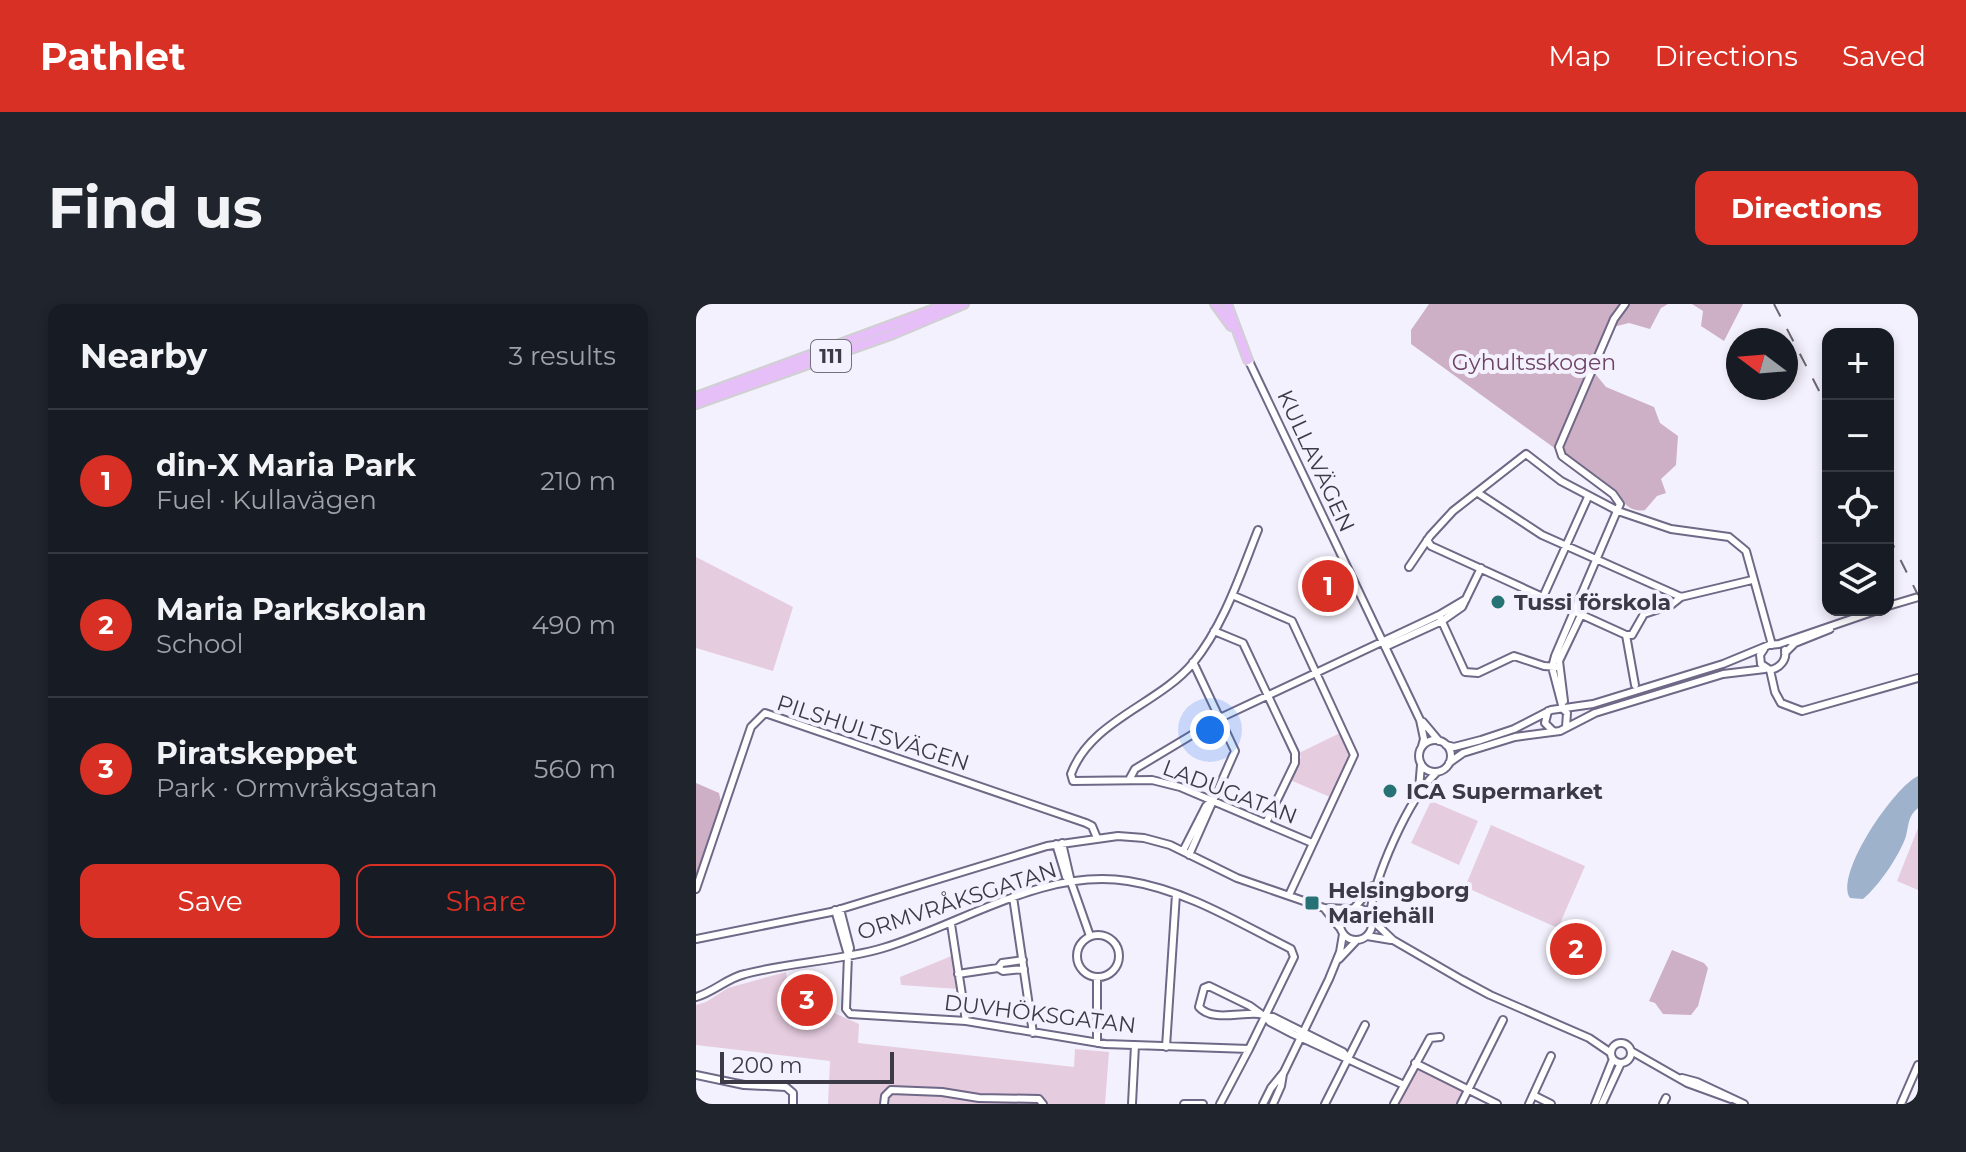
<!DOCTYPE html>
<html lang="en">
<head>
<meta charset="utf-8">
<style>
  :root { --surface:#171b24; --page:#20242c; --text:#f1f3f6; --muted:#9ea1a6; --line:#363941; --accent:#d93025 }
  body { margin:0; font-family:Montserrat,sans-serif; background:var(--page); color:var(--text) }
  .controls { position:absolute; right:24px; top:24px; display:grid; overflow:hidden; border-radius:16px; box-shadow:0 4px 12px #0003 }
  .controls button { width:72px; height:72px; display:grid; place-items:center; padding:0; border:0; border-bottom:2px solid var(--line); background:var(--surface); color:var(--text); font:40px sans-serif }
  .compass { position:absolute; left:1030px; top:24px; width:72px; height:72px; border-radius:50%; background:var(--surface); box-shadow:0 4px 12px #0003; rotate:286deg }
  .scale { position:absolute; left:24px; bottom:20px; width:174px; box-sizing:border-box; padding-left:8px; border:4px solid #3d3a47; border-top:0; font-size:22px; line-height:28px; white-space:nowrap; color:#3d3a47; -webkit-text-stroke:6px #f4f1fe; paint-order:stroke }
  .you { position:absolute; left:514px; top:426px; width:28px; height:28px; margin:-20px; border:6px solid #fff; border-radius:50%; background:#1a73e8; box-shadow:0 0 0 12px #1a73e833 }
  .badge { display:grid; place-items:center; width:52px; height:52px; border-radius:50%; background:var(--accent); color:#fff; font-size:26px; font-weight:700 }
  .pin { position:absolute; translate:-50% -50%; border:4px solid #fff; box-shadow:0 2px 8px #0006 }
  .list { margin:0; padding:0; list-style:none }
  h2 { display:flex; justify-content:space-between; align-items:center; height:104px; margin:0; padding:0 32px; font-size:34px }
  h2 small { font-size:26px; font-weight:400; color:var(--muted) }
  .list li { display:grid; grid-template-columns:52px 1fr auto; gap:24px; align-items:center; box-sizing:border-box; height:144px; padding:0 32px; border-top:2px solid var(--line) }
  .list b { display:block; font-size:30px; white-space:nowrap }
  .list p { margin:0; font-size:26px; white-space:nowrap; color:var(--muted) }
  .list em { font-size:26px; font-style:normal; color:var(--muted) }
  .actions { display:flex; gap:16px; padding:24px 32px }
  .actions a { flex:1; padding:18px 0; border:2px solid var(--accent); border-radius:16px; text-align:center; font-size:28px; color:var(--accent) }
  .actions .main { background:var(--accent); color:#fff }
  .icon { flex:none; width:44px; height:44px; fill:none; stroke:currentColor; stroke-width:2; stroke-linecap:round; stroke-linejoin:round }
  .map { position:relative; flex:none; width:1222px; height:800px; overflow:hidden; border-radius:16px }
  header { display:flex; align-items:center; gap:48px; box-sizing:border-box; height:112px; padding:0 40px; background:var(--accent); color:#fff }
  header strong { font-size:38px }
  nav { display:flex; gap:44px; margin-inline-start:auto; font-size:28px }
  .intro { display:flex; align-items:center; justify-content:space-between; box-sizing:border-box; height:192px; padding:0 48px }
  h1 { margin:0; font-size:56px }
  .button { padding:20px 36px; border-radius:16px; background:var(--accent); color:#fff; font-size:28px; font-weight:700 }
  main { display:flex; gap:48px; padding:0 48px }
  aside { flex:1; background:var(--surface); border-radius:16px; box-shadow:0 4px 12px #0003 }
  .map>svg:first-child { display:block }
</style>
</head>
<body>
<header>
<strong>Pathlet</strong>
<nav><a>Map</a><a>Directions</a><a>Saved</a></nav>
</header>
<div class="intro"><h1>Find us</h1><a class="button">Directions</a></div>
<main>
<aside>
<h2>Nearby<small>3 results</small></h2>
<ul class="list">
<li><span class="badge">1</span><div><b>din-X Maria Park</b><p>Fuel · Kullavägen</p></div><em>210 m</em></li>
<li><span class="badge">2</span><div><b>Maria Parkskolan</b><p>School</p></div><em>490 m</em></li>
<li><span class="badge">3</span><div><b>Piratskeppet</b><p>Park · Ormvråksgatan</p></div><em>560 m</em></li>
</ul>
<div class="actions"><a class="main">Save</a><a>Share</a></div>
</aside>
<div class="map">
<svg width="1222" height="800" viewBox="0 0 1222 800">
  <rect width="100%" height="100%" fill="#f4f1fe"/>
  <path fill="#e5ccdf" d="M 0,253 L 97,303 L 77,367 L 0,344 Z
    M 644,429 L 654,450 L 634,493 L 594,476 L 605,453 L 603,449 Z
    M 735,497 L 782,517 L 763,561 L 715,539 Z
    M 795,521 L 889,562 L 862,624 L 769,583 Z
    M 1222,524 L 1222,586 L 1201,577 Z
    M 258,651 L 262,685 L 205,681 L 204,673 Z
    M 90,668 L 93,689 L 120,687 L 122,706 L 136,708 L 163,720 L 162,739 L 378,763 L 379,745 L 413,748 L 409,800 L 132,800 L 134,757 L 0,741 L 0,701 L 10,698 L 32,684 Z
    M 721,762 L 768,787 L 762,800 L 701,800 Z"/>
  <path fill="#cdb0c6" d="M 733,0 L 972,0 L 965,4 L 954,25 L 933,19 L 917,23 L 897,67 L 910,83 L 958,103 L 964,119 L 982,132 L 980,161 L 965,175 L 970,189 L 961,192 L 949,206 C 934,209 927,198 919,188 L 715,40 L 715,26 Z
    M 996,0 L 1047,0 L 1028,37 L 1005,22 L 1007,7 Z
    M 0,479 L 23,489 L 25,498 L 0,573 Z
    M 976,646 L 1008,659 L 1012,664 L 1002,702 L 995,711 L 967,710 L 959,699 L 953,697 Z"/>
  <path fill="#9fb2cc" d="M 1222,472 L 1222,504 C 1212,512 1213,520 1210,532 C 1204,551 1182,583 1167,595 L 1154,594 C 1138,570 1199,482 1222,472 Z"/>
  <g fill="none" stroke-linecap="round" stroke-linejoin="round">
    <defs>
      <path id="minor" d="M 551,53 L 724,416 L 728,435 L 726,442
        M 782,189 L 846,231 L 985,293 L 1056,276
        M 562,226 C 544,271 528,321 497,359 C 462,401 395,416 375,470 L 377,477 L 456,476 L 484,483 L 616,539
        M 731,236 L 735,242 L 930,331 L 936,331 L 948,310 L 975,301 L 985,293
        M 713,263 L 734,232 L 757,207 L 830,150 L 865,177 L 922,207 L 975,225 L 1033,233 L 1050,247 L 1076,341
        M 536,291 L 596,317 L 658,451 L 593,591
        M 847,293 L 892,193
        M 1192,302 L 1222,293
        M 743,311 L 769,368 L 782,369 L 818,352 L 848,362 L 862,363
        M 518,327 L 547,339 L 599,449 L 599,459 L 570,519
        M 930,331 L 939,381
        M 689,343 L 746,317 L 766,303 L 785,264
        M 1068,345 L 1064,351 L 1065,360 L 1074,366 C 1084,364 1091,356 1089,346
        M 1089,349 L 1099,339 L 1134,325
        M 1074,366 L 1079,388 L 1085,399 L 1106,407 L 1222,374
        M 868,397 L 863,357 L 885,311
        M 852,407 L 849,419 L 857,427
        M 727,418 L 743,437
        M 870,423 L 871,409 L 867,405 L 856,363 L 859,352 L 924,200 L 917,190 L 866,152 L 863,143 L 918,15 L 929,0
        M723 452a16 16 0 1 1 32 0a16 16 0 1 1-32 0Z
        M 750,441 L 758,443 L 785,436 L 818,425 L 855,406 L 897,400 L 1027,360 L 1073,341 L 1083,340 L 1182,306
        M 753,459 L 767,449 L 819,433 L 864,427 L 899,409 L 1027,370 L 1069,365
        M 434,474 L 439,465 L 524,414 L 743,311 L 770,295
        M 723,485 L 725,461
        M 366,539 L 375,578 L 394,632
        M 360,540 L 370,573 L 375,578
        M 487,547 L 510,502 L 515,497
        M 493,551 L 539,447 L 497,358
        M 0,585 L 55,423 L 69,409 L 390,519 L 396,522 L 401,534
        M 317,593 L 337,729
        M 659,603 L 677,582
        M644 620a16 16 0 1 1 32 0a16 16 0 1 1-32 0Z
        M 628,604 L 643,623
        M 139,606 L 152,651
        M 674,611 C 678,574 712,495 740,469
        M 676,616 L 697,636 L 766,676 L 794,691 L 893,734 L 915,749
        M 255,620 L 270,717
        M381 652a21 21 0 1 1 42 0a21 21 0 1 1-42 0Z
        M 671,632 L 695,636
        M 0,635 L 135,608 L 351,542 L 422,532 L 448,534 L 474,541 L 541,574 L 628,604 L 653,605
        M 643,655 L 660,637
        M 327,656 L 306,659 L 302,664 L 307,667 L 328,665
        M 262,670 L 302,664
        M 0,693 C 18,688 31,674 49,670 C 95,658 143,657 187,644 C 267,620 346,564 432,577 C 490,586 543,619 595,645 L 598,653 L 553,745 L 409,740 L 270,717 L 154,710 L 150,705 L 152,651 L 154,644 L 144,605
        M 565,710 L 554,702 L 513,682 L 508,684 L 503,703 C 516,718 545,708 563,710 C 568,711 572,713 577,713 L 647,748 L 652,754
        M 569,712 L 574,718 L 597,730 L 708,781
        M915 749a10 10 0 1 1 20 0a10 10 0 1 1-20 0Z
        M 401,739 L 401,673
        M 470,743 L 480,590
        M 935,747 L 991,779 L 1035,795
        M 719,759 L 801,800
        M 0,771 L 48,781 L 90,783 L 97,789 L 97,800
        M 986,774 L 1001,778 L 1048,800
        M 837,791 L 855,800
        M 188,800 L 189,792 L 195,786 L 246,788 L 283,794 L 343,795 L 347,800
        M 436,800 L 439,741
        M 488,800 L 507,800
        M 524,800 L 553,745
        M 567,800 L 575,784 L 588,768 L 633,675 L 644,648 L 647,630
        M 577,800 L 585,782 L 587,770
        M 629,800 L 669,721
        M 698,800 L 734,734 L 744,733
        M 765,800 L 807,716
        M 833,800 L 855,752
        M 899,800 L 917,755
        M 906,800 L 925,759
        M 967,800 L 970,794
        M 1205,800 L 1222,761"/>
      <path id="major" d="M 519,0 L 535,22
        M 531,0 L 552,56
        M 0,93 L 252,0
        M 0,100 L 197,30 L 268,0"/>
    </defs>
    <use href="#minor" stroke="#6f6886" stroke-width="10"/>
    <use href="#major" stroke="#d0d0d3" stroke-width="12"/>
    <use href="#minor" stroke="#fff" stroke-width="6"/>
    <use href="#major" stroke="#e7bff8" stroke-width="8"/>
    <path stroke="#6b6875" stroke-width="2" stroke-dasharray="14 14" stroke-linecap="butt" d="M 1078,0 L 1132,104
      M 1192,231 L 1222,291"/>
  </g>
  <g fill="#277274" stroke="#f4f1fe" stroke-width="3">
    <circle cx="802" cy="298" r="8"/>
    <circle cx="694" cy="487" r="8"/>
    <rect x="608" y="591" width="16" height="16" rx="4"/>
  </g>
  <g text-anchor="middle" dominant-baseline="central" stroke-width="8" stroke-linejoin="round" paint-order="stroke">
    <rect fill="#f4f1fe" stroke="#74717e" stroke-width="2" x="115" y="36" width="40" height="32" rx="6"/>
    <g font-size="20" font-weight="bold" fill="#3d3a47">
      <text x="135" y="52">111</text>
    </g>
    <g font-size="22" fill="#6e4465" stroke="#f4f1fe">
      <text x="838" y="58">Gyhultsskogen</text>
    </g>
    <g font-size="22" fill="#3d3a47" stroke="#f4f1fe">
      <text transform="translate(620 157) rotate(65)">KULLAVÄGEN</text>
      <text transform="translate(177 429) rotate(18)">PILSHULTSVÄGEN</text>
      <text transform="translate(534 488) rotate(21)">LADUGATAN</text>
      <text transform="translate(261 597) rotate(-18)">ORMVRÅKSGATAN</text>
      <text transform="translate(344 710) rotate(7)">DUVHÖKSGATAN</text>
    </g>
    <g font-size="22" font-weight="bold" fill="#3d3a47" stroke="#f4f1fe" text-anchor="start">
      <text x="818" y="298">Tussi förskola</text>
      <text x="710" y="487">ICA Supermarket</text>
      <text x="632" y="586">Helsingborg<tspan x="632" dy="25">Mariehäll</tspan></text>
    </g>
  </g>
</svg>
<div class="controls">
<button>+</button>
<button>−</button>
<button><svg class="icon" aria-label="locate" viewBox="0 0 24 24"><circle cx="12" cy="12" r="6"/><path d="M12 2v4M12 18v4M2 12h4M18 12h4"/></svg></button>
<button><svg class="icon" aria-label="layers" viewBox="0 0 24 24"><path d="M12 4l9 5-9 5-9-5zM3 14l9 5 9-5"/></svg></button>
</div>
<svg class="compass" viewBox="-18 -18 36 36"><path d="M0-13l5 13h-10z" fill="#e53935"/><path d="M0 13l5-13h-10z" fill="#9ea1a6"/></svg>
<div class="scale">200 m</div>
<div class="you"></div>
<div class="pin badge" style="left:632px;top:282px">1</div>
<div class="pin badge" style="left:880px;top:645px">2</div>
<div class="pin badge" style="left:111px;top:696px">3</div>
</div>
</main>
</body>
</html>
